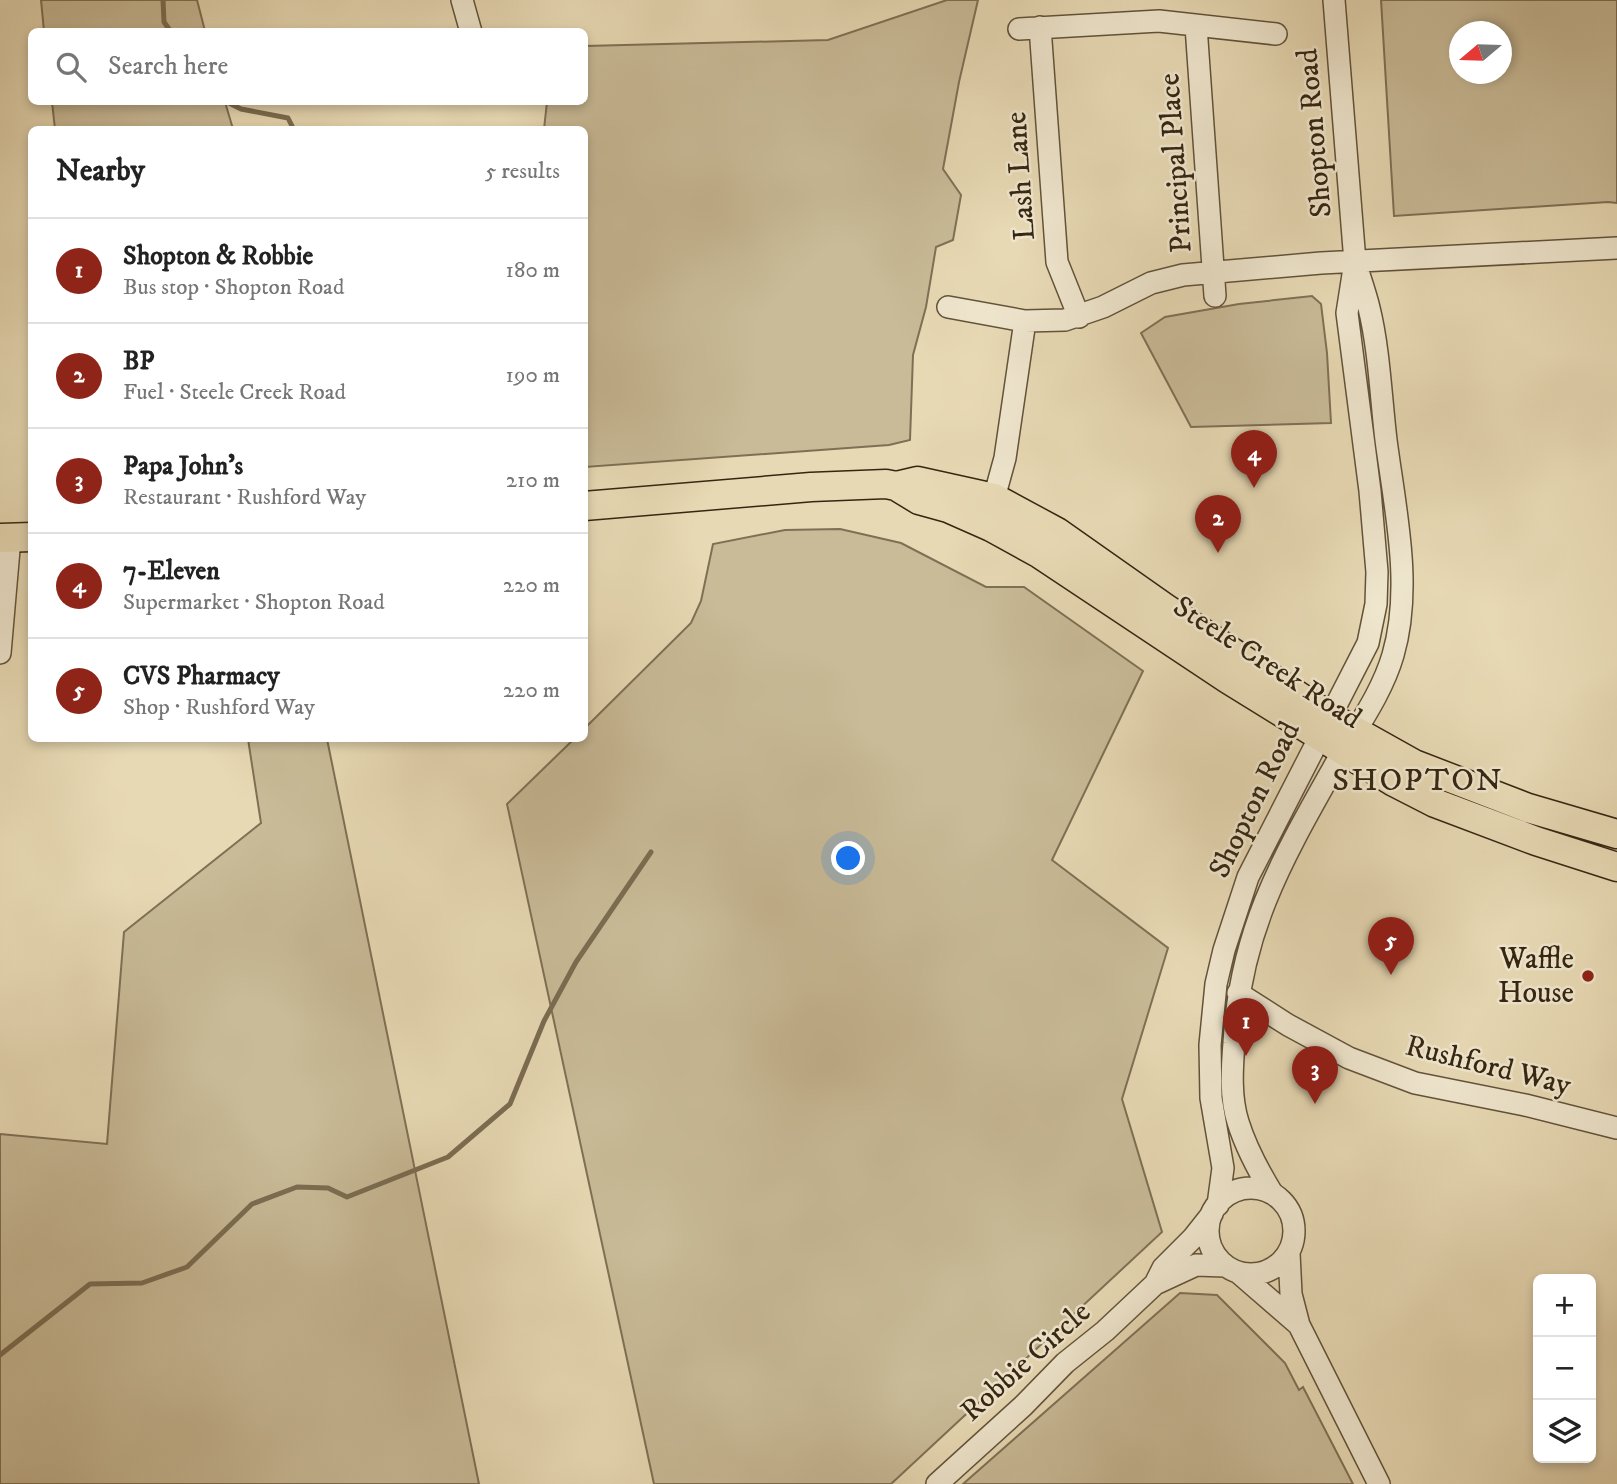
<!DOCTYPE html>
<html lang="en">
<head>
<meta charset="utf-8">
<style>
  :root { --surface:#fff; --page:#f2f2f2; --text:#222; --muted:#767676; --line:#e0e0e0; --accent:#8f2418 }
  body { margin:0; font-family:"IM FELL DW Pica",serif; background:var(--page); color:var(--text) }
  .controls { position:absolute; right:21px; bottom:21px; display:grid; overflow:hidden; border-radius:10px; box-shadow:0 4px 10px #0003 }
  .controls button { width:63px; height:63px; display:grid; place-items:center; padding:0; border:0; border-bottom:2px solid var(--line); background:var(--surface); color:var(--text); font:35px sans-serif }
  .compass { position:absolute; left:1449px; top:21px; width:63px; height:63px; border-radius:50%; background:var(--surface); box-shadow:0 4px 10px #0003; rotate:251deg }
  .you { position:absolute; left:849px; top:859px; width:24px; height:24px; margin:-18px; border:5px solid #fff; border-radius:50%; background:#1a73e8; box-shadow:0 0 0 10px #1a73e833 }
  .badge { display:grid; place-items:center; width:46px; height:46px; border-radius:50%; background:var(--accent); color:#fff; font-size:23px; font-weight:700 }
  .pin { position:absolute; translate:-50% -58px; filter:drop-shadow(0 2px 4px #0008) }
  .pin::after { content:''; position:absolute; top:37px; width:24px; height:21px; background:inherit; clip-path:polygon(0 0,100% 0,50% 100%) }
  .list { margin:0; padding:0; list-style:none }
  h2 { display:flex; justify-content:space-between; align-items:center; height:91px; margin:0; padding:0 28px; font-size:30px }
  h2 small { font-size:23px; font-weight:400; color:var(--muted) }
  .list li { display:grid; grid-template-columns:46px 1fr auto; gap:21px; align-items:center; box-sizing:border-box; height:105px; padding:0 28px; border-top:2px solid var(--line) }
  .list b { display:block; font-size:26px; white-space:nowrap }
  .list p { margin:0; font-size:23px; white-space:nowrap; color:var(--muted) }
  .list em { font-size:23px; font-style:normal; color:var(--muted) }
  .icon { flex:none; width:38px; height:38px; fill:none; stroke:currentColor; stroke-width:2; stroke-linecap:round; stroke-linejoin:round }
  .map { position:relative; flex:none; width:1617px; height:1484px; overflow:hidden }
  .search { position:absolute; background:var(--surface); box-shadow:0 4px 10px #0003; left:28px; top:28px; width:560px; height:77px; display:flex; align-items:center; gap:18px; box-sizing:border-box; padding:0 24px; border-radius:10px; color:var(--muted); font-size:26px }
  .panel { position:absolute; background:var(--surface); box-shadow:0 4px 10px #0003; left:28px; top:126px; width:560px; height:616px; border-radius:10px }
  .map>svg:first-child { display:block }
</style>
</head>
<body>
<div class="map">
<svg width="1617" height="1484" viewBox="0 0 1617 1484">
  <rect width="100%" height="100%" fill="#e7d9b4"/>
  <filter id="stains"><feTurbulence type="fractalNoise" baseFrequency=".00286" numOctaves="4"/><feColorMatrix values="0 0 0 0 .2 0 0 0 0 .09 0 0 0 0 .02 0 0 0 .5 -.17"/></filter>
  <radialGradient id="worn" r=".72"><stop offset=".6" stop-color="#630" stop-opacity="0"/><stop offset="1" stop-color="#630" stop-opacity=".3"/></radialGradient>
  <path fill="#c9bb98" stroke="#7f7055" stroke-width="2" fill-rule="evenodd" d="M 41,0 L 197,0 L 205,31 L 44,31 Z
    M 947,0 L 978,0 L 959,82 L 943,169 L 961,195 L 953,240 L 936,247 L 926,307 L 913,355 L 910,440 L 889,445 L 585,467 L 584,130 L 544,129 L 547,102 L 584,102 L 585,46 L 828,40 Z
    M 1381,0 L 1617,0 L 1617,203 L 1608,202 L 1394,216 ZM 1460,32 L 1502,32 L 1502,74 L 1460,74 Z
    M 52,102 L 225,102 L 233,129 L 55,129 Z
    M 1312,296 L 1321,304 L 1327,353 L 1331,423 L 1191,427 L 1141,333 L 1165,317 L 1239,304 Z
    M 840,529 L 901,543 L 986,587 L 1024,587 L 1143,671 L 1052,860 L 1168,948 L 1122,1099 L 1162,1232 L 891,1484 L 654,1484 L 507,804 L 574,739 L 584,738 L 585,728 L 691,623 L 701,601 L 713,544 L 785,530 Z
    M 248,739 L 327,739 L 479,1484 L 0,1484 L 0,1134 L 107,1144 L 124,932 L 261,823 Z
    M 1180,1293 L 1217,1295 L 1285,1363 L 1299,1390 L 1303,1387 L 1353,1484 L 963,1484 Z"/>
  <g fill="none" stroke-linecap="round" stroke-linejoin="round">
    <path stroke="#7b6d52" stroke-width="5" d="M 163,0 L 164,22 L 171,32
      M 227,102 L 241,109 L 288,118 L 294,130
      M 0,1355 L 90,1284 L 142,1283 L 187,1267 L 252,1204 L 297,1187 L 328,1188 L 347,1197 L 448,1157 L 510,1104 L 544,1021 L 576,962 L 651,852"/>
    <defs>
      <path id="minor" d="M 462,0 L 471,32
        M 1196,26 L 1215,296
        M 1040,27 L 1057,262 L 1079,317
        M 1019,29 L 1159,21 L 1276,34
        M 948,307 L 1025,321 L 1065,320 L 1103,307 L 1151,283 L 1183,275 L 1321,263 L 1617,248
        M 994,498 L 1005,458 L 1025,321
        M 0,653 L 10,538
        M 1238,993 L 1288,1025 L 1349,1058 L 1415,1083 L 1525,1105 L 1617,1128
        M1208 1231a43 43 0 1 1 86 0a43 43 0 1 1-86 0Z
        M 1272,1193 C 1258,1170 1246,1148 1238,1122 C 1230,1097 1232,1068 1234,1043 C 1240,932 1281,861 1334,767 C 1354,731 1381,696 1393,655 C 1413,587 1395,509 1386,440 C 1381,398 1379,348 1369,308 C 1366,295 1361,281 1357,268
        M 1218,1205 L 1223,1168 L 1211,1098 L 1210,1045 L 1216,984 L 1224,950 L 1248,877 L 1368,643 L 1376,604 L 1377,572 L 1370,491 L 1347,313 L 1355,262 L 1334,0
        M 1289,1253 L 1291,1294 L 1299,1325 L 1379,1484
        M 1239,1273 L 1299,1325
        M 1155,1284 L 1196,1265 L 1225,1266
        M 937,1484 L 1023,1406 L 1065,1363 L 1105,1331 L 1155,1284 L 1163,1268 L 1193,1238 L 1212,1214"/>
      <path id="major" d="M 896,486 L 919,500 L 948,508 L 991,527 L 1040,554 L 1228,679 L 1394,782 L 1435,803 L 1536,841 L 1617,867
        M 584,506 L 811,487 L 886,484 L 896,486 L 917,481 L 994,498 L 1057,532 L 1165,608 L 1330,717 L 1414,764 L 1528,808 L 1617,834
        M 0,538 L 32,537"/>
    </defs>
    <use href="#minor" stroke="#62533a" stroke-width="24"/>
    <use href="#major" stroke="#352612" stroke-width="31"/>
    <use href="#minor" stroke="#efe6ce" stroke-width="21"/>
    <use href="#major" stroke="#e7d9b4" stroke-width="28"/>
  </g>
  <circle fill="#8f2418" stroke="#efe6ce" stroke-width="2.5" cx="1588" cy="976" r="7"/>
  <g text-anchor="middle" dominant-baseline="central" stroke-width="5" stroke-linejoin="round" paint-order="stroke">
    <g font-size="30" fill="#352612" stroke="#efe6ce">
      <text transform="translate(1315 133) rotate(-95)">Shopton Road</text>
      <text transform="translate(1176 163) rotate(-94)">Principal Place</text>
      <text transform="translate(1021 176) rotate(-94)">Lash Lane</text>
      <text transform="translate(1267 663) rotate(33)">Steele Creek Road</text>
      <text transform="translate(1255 800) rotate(-64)">Shopton Road</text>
      <text transform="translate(1488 1066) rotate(14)">Rushford Way</text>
      <text transform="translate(1026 1362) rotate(-42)">Robbie Circle</text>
    </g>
    <g font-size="30" fill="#352612" stroke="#efe6ce" text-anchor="end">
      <text x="1574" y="959">Waffle<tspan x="1574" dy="34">House</tspan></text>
    </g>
    <g font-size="32" letter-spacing="2" fill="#352612" stroke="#efe6ce">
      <text x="1418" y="781">SHOPTON</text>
    </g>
  </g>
  <rect width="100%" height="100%" filter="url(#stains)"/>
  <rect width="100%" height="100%" fill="url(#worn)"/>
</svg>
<div class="controls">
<button>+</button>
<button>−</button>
<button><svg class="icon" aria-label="layers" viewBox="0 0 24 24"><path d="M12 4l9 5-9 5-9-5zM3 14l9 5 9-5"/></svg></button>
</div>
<svg class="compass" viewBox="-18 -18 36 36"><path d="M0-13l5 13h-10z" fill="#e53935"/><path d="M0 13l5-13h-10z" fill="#767676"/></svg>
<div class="you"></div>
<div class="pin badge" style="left:1246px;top:1056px">1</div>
<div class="pin badge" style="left:1218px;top:553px">2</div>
<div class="pin badge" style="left:1315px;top:1104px">3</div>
<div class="pin badge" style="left:1254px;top:488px">4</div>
<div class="pin badge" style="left:1391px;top:975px">5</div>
<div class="search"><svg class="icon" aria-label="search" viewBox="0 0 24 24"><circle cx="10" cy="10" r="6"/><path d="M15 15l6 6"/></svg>Search here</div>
<section class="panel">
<h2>Nearby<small>5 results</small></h2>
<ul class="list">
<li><span class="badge">1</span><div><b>Shopton &amp; Robbie</b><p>Bus stop · Shopton Road</p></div><em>180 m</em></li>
<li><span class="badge">2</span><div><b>BP</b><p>Fuel · Steele Creek Road</p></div><em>190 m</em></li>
<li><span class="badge">3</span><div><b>Papa John's</b><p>Restaurant · Rushford Way</p></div><em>210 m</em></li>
<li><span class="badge">4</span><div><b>7-Eleven</b><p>Supermarket · Shopton Road</p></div><em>220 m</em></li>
<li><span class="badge">5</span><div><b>CVS Pharmacy</b><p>Shop · Rushford Way</p></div><em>220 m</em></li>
</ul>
</section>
</div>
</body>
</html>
